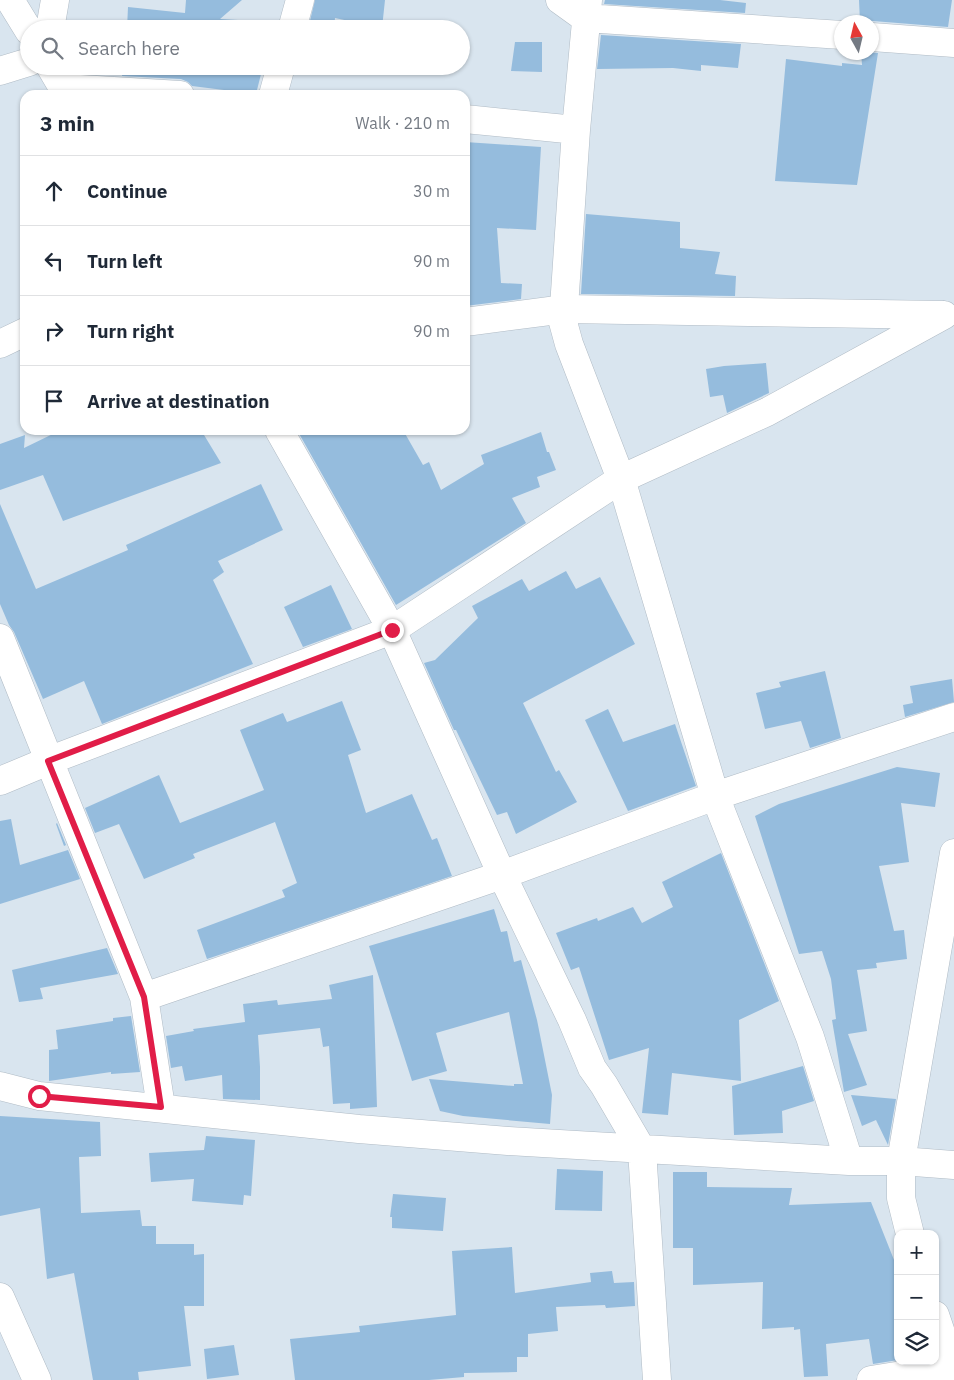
<!DOCTYPE html>
<html lang="en">
<head>
<meta charset="utf-8">
<style>
  :root { --surface:#fff; --page:#f2f2f3; --text:#1f2937; --muted:#747a83; --line:#e0e1e3 }
  body { margin:0; font-family:"IBM Plex Sans",sans-serif; background:var(--page); color:var(--text) }
  .controls { position:absolute; right:15px; bottom:15px; display:grid; overflow:hidden; border-radius:10px; box-shadow:0 1px 4px #0004 }
  .controls button { width:45px; height:45px; display:grid; place-items:center; padding:0; border:0; border-bottom:1px solid var(--line); background:var(--surface); color:var(--text); font:25px sans-serif }
  .compass { position:absolute; left:834px; top:15px; width:45px; height:45px; border-radius:50%; background:var(--surface); box-shadow:0 1px 4px #0004; rotate:352deg }
  .stop { position:absolute; width:15px; height:15px; margin:-11px; border:4px solid #e11d48; border-radius:50%; background:#fff }
  .stop.end { background:#e11d48; border-color:#fff; box-shadow:0 1px 5px #0008 }
  .list { margin:0; padding:0; list-style:none }
  h2 { display:flex; justify-content:space-between; align-items:center; height:65px; margin:0; padding:0 20px; font-size:21px }
  h2 small { font-size:16px; font-weight:400; color:var(--muted) }
  .list li { display:grid; grid-template-columns:32px 1fr auto; gap:15px; align-items:center; box-sizing:border-box; height:70px; padding:0 20px; border-top:1px solid var(--line) }
  .list b { display:block; font-size:19px; white-space:nowrap }
  .list em { font-size:16px; font-style:normal; color:var(--muted) }
  .icon { flex:none; width:28px; height:28px; fill:none; stroke:currentColor; stroke-width:2; stroke-linecap:round; stroke-linejoin:round }
  .map { position:relative; flex:none; width:954px; height:1380px; overflow:hidden }
  .search { position:absolute; background:var(--surface); box-shadow:0 1px 4px #0004; left:20px; top:20px; width:450px; height:55px; display:flex; align-items:center; gap:12px; box-sizing:border-box; padding:0 18px; border-radius:28px; color:var(--muted); font-size:19px }
  .panel { position:absolute; background:var(--surface); box-shadow:0 1px 4px #0004; left:20px; top:90px; width:450px; height:345px; border-radius:15px }
  .map>svg:first-child { display:block }
</style>
</head>
<body>
<div class="map">
<svg width="954" height="1380" viewBox="0 0 954 1380">
  <rect width="100%" height="100%" fill="#d9e5ef"/>
  <path fill="#95bcdd" d="M 186,0 L 242,0 L 220,19 L 275,22 L 273,29 L 127,29 L 128,7 L 185,13 Z
    M 315,0 L 385,0 L 382,28 L 335,18 L 334,29 L 308,29 Z
    M 605,0 L 720,0 L 746,3 L 745,13 L 604,4 Z
    M 859,0 L 952,0 L 948,27 L 873,21 L 860,22 Z
    M 601,35 L 741,44 L 738,68 L 701,65 L 701,71 L 673,68 L 597,69 Z
    M 515,42 L 542,42 L 542,72 L 511,71 Z
    M 861,52 L 878,53 L 857,185 L 775,181 L 786,59 L 842,66 L 842,63 L 862,65 Z
    M 123,66 L 263,66 L 256,94 L 192,86 L 188,82 L 181,79 L 122,76 Z
    M 465,142 L 541,147 L 536,230 L 497,228 L 501,283 L 522,284 L 521,299 L 465,306 Z
    M 586,214 L 680,222 L 680,248 L 720,252 L 715,274 L 736,276 L 735,296 L 581,294 Z
    M 766,363 L 769,393 L 727,413 L 723,395 L 710,397 L 706,369 L 724,366 Z
    M 61,430 L 201,430 L 221,463 L 63,521 L 43,475 L 0,490 L 0,444 L 25,435 L 24,448 Z
    M 297,430 L 403,430 L 423,465 L 429,462 L 441,490 L 484,464 L 481,455 L 541,432 L 547,452 L 549,452 L 556,470 L 537,477 L 540,487 L 512,498 L 526,523 L 396,605 Z
    M 261,484 L 283,530 L 218,561 L 224,572 L 213,580 L 253,664 L 102,724 L 84,681 L 43,699 L 14,632 L 9,625 L 0,604 L 0,504 L 36,589 L 128,550 L 126,545 Z
    M 566,571 L 576,589 L 600,577 L 635,644 L 523,703 L 556,772 L 559,770 L 577,802 L 516,834 L 507,812 L 497,815 L 456,730 L 454,730 L 424,663 L 435,660 L 478,618 L 472,606 L 522,579 L 529,591 Z
    M 331,585 L 352,629 L 303,647 L 284,607 Z
    M 825,671 L 841,738 L 810,748 L 801,721 L 765,729 L 756,693 L 781,687 L 779,682 Z
    M 952,679 L 954,702 L 905,717 L 903,705 L 913,703 L 910,686 Z
    M 342,701 L 361,750 L 348,755 L 366,813 L 412,794 L 432,840 L 437,838 L 452,876 L 207,959 L 197,930 L 285,897 L 282,890 L 297,883 L 275,822 L 193,854 L 195,858 L 144,879 L 119,824 L 95,833 L 85,808 L 159,775 L 180,823 L 264,790 L 240,730 L 283,713 L 287,722 Z
    M 608,709 L 623,742 L 675,724 L 696,786 L 628,811 L 585,720 Z
    M 897,767 L 940,773 L 935,807 L 901,803 L 909,862 L 879,866 L 894,931 L 904,930 L 907,959 L 876,963 L 877,968 L 857,970 L 867,1031 L 848,1034 L 867,1085 L 844,1092 L 832,1020 L 836,1019 L 831,979 L 822,951 L 799,954 L 755,816 L 779,804 Z
    M 11,819 L 20,865 L 68,850 L 80,879 L 0,904 L 0,821 Z
    M 57,823 L 66,845 L 64,846 L 56,824 Z
    M 721,853 L 779,1001 L 739,1020 L 741,1081 L 672,1073 L 668,1115 L 642,1113 L 649,1048 L 609,1060 L 579,967 L 571,970 L 556,933 L 597,918 L 598,921 L 633,907 L 642,923 L 673,907 L 662,882 Z
    M 494,909 L 501,932 L 507,931 L 514,962 L 521,960 L 537,1020 L 552,1095 L 550,1124 L 463,1116 L 440,1111 L 429,1079 L 514,1086 L 514,1084 L 523,1084 L 509,1012 L 436,1033 L 447,1071 L 412,1081 L 369,946 Z
    M 107,948 L 118,974 L 40,988 L 43,999 L 19,1002 L 12,970 Z
    M 373,975 L 377,1107 L 350,1109 L 350,1103 L 333,1104 L 329,1046 L 323,1047 L 320,1028 L 258,1035 L 260,1067 L 260,1100 L 223,1099 L 222,1075 L 185,1081 L 182,1066 L 171,1068 L 166,1036 L 194,1031 L 193,1029 L 245,1022 L 243,1004 L 277,1000 L 278,1005 L 332,999 L 329,985 Z
    M 131,1016 L 140,1072 L 111,1074 L 111,1072 L 49,1081 L 49,1050 L 58,1049 L 56,1030 L 113,1021 L 113,1018 Z
    M 803,1066 L 814,1101 L 782,1111 L 783,1133 L 734,1135 L 732,1086 Z
    M 851,1095 L 896,1099 L 888,1145 L 876,1120 L 862,1126 Z
    M 0,1116 L 100,1122 L 101,1156 L 79,1157 L 81,1213 L 140,1210 L 142,1226 L 156,1226 L 156,1244 L 194,1244 L 194,1255 L 204,1254 L 204,1306 L 184,1306 L 191,1366 L 138,1372 L 139,1380 L 93,1380 L 74,1273 L 47,1279 L 40,1208 L 0,1216 Z
    M 206,1136 L 255,1140 L 251,1196 L 244,1195 L 243,1205 L 192,1201 L 194,1179 L 151,1182 L 149,1153 L 204,1150 Z
    M 557,1169 L 603,1171 L 602,1211 L 555,1210 Z
    M 673,1172 L 707,1172 L 707,1187 L 792,1188 L 789,1205 L 871,1202 L 898,1270 L 898,1360 L 873,1364 L 869,1339 L 826,1344 L 828,1376 L 804,1377 L 800,1329 L 794,1330 L 794,1327 L 762,1329 L 763,1282 L 693,1285 L 693,1248 L 673,1248 Z
    M 393,1194 L 446,1198 L 443,1231 L 392,1228 L 392,1217 L 390,1217 Z
    M 512,1247 L 515,1293 L 591,1282 L 590,1273 L 612,1271 L 614,1283 L 634,1282 L 635,1306 L 606,1308 L 605,1305 L 556,1307 L 558,1331 L 528,1334 L 528,1357 L 517,1357 L 517,1372 L 464,1373 L 464,1377 L 429,1380 L 295,1380 L 290,1339 L 360,1332 L 359,1326 L 456,1315 L 452,1251 Z
    M 234,1345 L 239,1375 L 207,1379 L 204,1349 Z"/>
  <g fill="none" stroke-linecap="round" stroke-linejoin="round">
    <defs>
      <path id="street" d="M 10,0 L 29,31
        M 560,0 L 585,18 L 842,35
        M 588,0 L 576,130 L 563,322 L 569,344 L 621,479 L 715,796 L 810,1037 L 849,1161
        M 50,29 L 55,0
        M 292,29 L 300,0
        M 872,37 L 954,43
        M 50,66 L 67,95
        M 0,71 L 29,62
        M 63,88 L 180,95
        M 273,95 L 281,66
        M 465,119 L 576,130
        M 465,322 L 565,309 L 943,315
        M 0,344 L 25,332
        M 279,430 L 392,630 L 502,875 L 572,1020 L 592,1068 L 604,1085 L 642,1150 L 657,1380
        M 0,638 L 144,997 L 161,1107
        M 0,781 L 48,761 L 392,630 L 621,479 L 767,412 L 944,315
        M 144,997 L 502,875 L 715,796 L 954,717
        M 0,1086 L 39,1096 L 359,1129 L 508,1141 L 849,1161 L 901,1161 L 954,1165
        M 910,1234 L 901,1198 L 901,1161 L 954,853
        M 0,1297 L 37,1380
        M 935,1315 L 954,1371
        M 871,1380 L 952,1367"/>
    </defs>
    <use href="#street" stroke="#b0bbc5" stroke-width="29"/>
    <use href="#street" stroke="#fff" stroke-width="28"/>
  </g>
  <g fill="none" stroke-linecap="round" stroke-linejoin="round">
    <path stroke="#e11d48" stroke-width="6" d="M 39,1096 L 161,1107 L 144,997 L 48,761 L 392,630"/>
  </g>
</svg>
<div class="controls">
<button>+</button>
<button>−</button>
<button><svg class="icon" aria-label="layers" viewBox="0 0 24 24"><path d="M12 4l9 5-9 5-9-5zM3 14l9 5 9-5"/></svg></button>
</div>
<svg class="compass" viewBox="-18 -18 36 36"><path d="M0-13l5 13h-10z" fill="#e53935"/><path d="M0 13l5-13h-10z" fill="#747a83"/></svg>
<div class="stop" style="left:39px;top:1096px"></div>
<div class="stop end" style="left:392px;top:630px"></div>
<div class="search"><svg class="icon" aria-label="search" viewBox="0 0 24 24"><circle cx="10" cy="10" r="6"/><path d="M15 15l6 6"/></svg>Search here</div>
<section class="panel">
<h2>3 min<small>Walk · 210 m</small></h2>
<ul class="list">
<li><svg class="icon" aria-label="ahead" viewBox="0 0 24 24"><path d="M12 20V5M6 11l6-6 6 6"/></svg><div><b>Continue</b></div><em>30 m</em></li>
<li><svg class="icon" aria-label="left" viewBox="0 0 24 24"><path d="M17 20v-9H6M10 6l-5 5 5 5"/></svg><div><b>Turn left</b></div><em>90 m</em></li>
<li><svg class="icon" aria-label="right" viewBox="0 0 24 24"><path d="M7 20v-9h11M14 6l5 5-5 5"/></svg><div><b>Turn right</b></div><em>90 m</em></li>
<li><svg class="icon" aria-label="arrive" viewBox="0 0 24 24"><path d="M6 21V4h12l-3 4 3 4H6"/></svg><div><b>Arrive at destination</b></div></li>
</ul>
</section>
</div>
</body>
</html>
